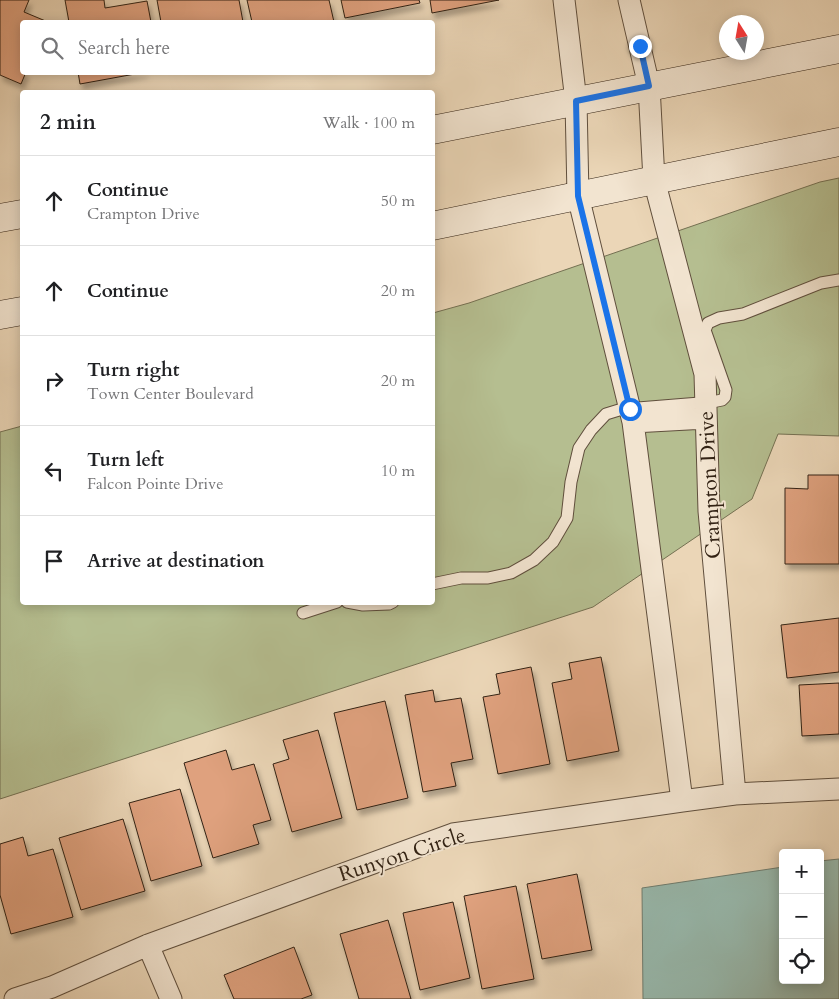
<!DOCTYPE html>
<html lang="en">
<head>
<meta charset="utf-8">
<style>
  :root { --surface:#fff; --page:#f2f2f2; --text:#202124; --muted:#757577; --line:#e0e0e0 }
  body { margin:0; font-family:Cardo,serif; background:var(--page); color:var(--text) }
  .controls { position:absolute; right:15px; bottom:15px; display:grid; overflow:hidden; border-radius:5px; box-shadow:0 2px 12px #0003 }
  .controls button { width:45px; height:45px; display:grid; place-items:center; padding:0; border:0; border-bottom:1px solid var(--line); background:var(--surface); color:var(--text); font:25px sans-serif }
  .compass { position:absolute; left:719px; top:15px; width:45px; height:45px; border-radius:50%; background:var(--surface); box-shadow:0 2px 12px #0003; rotate:349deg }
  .stop { position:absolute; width:15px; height:15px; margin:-11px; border:4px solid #1a73e8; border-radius:50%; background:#fff }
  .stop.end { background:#1a73e8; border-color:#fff; box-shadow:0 1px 5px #0008 }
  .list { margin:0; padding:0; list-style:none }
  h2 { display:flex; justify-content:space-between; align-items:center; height:65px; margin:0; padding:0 20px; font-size:21px }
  h2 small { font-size:16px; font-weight:400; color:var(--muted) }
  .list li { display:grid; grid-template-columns:32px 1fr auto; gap:15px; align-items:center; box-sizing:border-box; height:90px; padding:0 20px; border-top:1px solid var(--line) }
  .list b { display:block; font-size:19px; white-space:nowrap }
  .list p { margin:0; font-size:16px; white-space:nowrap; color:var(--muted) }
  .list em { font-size:16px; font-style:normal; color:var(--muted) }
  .icon { flex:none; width:28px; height:28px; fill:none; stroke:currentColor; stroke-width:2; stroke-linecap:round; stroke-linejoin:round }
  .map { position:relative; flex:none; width:839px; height:999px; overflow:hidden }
  .search { position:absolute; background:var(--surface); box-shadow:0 2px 12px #0003; left:20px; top:20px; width:415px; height:55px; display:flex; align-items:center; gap:12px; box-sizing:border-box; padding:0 18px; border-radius:5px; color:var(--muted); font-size:19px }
  .panel { position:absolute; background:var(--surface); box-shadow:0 2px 12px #0003; left:20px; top:90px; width:415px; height:515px; border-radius:5px }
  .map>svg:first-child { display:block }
</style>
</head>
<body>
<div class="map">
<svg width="839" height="999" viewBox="0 0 839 999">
  <defs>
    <filter id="shadow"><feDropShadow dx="3" dy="5.5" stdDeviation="2.5" flood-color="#0004"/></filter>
  </defs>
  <rect width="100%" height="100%" fill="#ebd6b7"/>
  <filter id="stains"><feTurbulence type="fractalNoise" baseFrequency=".004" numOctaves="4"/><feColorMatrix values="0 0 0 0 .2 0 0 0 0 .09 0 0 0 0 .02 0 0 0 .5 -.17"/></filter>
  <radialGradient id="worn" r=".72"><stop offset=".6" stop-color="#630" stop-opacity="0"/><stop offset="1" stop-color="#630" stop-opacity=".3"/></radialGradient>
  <path fill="#b5be90" stroke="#747052" d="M 839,178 L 839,436 L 778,434 L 752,499 L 593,607 L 0,799 L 0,432 L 22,426 L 22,602 L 432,602 L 433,313 L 469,303 L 820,182 Z"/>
  <path fill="#98b9ad" stroke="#6f7d70" d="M 839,859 L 839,999 L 643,999 L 642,888 L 783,867 L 783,980 L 820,980 L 820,861 Z"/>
  <path fill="#dfa17e" stroke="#322214" filter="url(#shadow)" d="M 0,0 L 29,0 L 24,12 L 48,22 L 22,22 L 22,72 L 26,72 L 21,84 L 0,75 Z
    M 65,0 L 104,0 L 105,8 L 147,1 L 151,22 L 69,22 Z
    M 157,0 L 239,0 L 243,22 L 161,22 Z
    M 247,0 L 329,0 L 334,22 L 252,22 Z
    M 341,0 L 419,0 L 420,3 L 345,18 Z
    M 430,0 L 499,0 L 432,13 Z
    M 78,72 L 146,72 L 80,84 Z
    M 808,475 L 839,475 L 839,564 L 785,564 L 785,488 L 808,489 Z
    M 839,618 L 839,672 L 787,678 L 781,625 Z
    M 601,657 L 619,751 L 567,761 L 552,683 L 572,679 L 569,663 Z
    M 531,667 L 550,764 L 498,774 L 483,697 L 500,694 L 496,674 Z
    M 839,683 L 839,734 L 802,736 L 799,685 Z
    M 433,690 L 435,702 L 461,698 L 473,759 L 451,763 L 456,786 L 423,792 L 405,695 Z
    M 385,701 L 408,798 L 357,810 L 334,713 Z
    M 318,730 L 342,818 L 292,832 L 273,764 L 289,759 L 283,740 Z
    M 226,750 L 232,770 L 254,764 L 271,820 L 253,825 L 259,844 L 213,858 L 184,763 Z
    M 180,789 L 202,866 L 151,881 L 129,803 Z
    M 123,819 L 145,891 L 81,910 L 59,838 Z
    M 23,837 L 28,856 L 53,849 L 73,917 L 11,934 L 0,895 L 0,844 Z
    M 577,874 L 592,950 L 542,959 L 527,884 Z
    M 516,886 L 534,979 L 482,989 L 464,896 Z
    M 453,902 L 470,978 L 420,990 L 403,913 Z
    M 388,920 L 411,999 L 359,999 L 340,934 Z
    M 294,947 L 312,995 L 301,999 L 234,999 L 224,975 Z"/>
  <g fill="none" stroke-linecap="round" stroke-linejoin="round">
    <defs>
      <path id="service" d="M 432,584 L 461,578 L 488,578 L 511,573 L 534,560 L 553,542 L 567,518 L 571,482 L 579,448 L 591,430 L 606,414 L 619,410 L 638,408 L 712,402 L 722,400 L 725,397 L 726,390 L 705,330 L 708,323 L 719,318 L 743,314 L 821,283 L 839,280
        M 347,602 L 363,605 L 389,604 L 393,602
        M 303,613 L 337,602"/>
      <path id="minor" d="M 564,0 L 576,101 L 578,196 L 633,422 L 682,801
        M 629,0 L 649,86 L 654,180 L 705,374 L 709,511 L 735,794
        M 633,422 L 706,418
        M 148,945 L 171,999
        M 15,999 L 52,987 L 148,945 L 453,834 L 682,801 L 735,794 L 839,789"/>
      <path id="secondary" d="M 432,130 L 839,49
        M 0,218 L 22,214
        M 432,226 L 839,142
        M 0,315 L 22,311"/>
    </defs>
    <use href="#service" stroke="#604f3d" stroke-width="13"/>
    <use href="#minor" stroke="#604f3d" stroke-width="23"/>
    <use href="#secondary" stroke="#322214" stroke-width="29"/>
    <use href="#service" stroke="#f2e4d0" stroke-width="11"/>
    <use href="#minor" stroke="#f2e4d0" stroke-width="21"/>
    <use href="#secondary" stroke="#f2e4d0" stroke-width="28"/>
  </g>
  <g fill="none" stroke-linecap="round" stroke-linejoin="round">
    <path stroke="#1a73e8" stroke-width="6" d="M 630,409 L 578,196 L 576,101 L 649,86 L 640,46"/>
  </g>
  <g text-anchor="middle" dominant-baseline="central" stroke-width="4" stroke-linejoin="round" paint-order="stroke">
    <g font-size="21" fill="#322214" stroke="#f2e4d0">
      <text transform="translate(710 485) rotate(-93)">Crampton Drive</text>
      <text transform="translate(402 855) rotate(-18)">Runyon Circle</text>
    </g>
  </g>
  <rect width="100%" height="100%" filter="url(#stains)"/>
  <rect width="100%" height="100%" fill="url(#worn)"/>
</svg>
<div class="controls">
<button>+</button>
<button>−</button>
<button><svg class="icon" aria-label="locate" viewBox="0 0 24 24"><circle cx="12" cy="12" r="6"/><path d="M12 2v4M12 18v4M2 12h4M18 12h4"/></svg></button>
</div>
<svg class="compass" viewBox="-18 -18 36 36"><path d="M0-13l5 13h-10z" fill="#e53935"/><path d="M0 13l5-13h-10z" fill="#757577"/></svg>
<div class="stop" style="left:630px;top:409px"></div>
<div class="stop end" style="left:640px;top:46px"></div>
<div class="search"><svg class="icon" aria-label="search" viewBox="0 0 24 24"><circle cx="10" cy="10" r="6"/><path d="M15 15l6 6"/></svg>Search here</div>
<section class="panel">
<h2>2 min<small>Walk · 100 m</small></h2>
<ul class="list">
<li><svg class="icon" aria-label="ahead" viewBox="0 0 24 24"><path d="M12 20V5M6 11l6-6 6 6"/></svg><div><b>Continue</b><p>Crampton Drive</p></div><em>50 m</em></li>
<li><svg class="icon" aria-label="ahead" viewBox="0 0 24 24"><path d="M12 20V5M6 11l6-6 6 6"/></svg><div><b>Continue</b></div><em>20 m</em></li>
<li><svg class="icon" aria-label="right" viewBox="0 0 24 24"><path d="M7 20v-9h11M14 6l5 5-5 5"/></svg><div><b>Turn right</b><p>Town Center Boulevard</p></div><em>20 m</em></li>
<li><svg class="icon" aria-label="left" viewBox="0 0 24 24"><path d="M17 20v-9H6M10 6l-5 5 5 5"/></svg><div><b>Turn left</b><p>Falcon Pointe Drive</p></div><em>10 m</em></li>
<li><svg class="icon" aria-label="arrive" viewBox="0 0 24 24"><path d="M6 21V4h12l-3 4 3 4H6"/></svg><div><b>Arrive at destination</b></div></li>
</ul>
</section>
</div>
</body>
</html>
